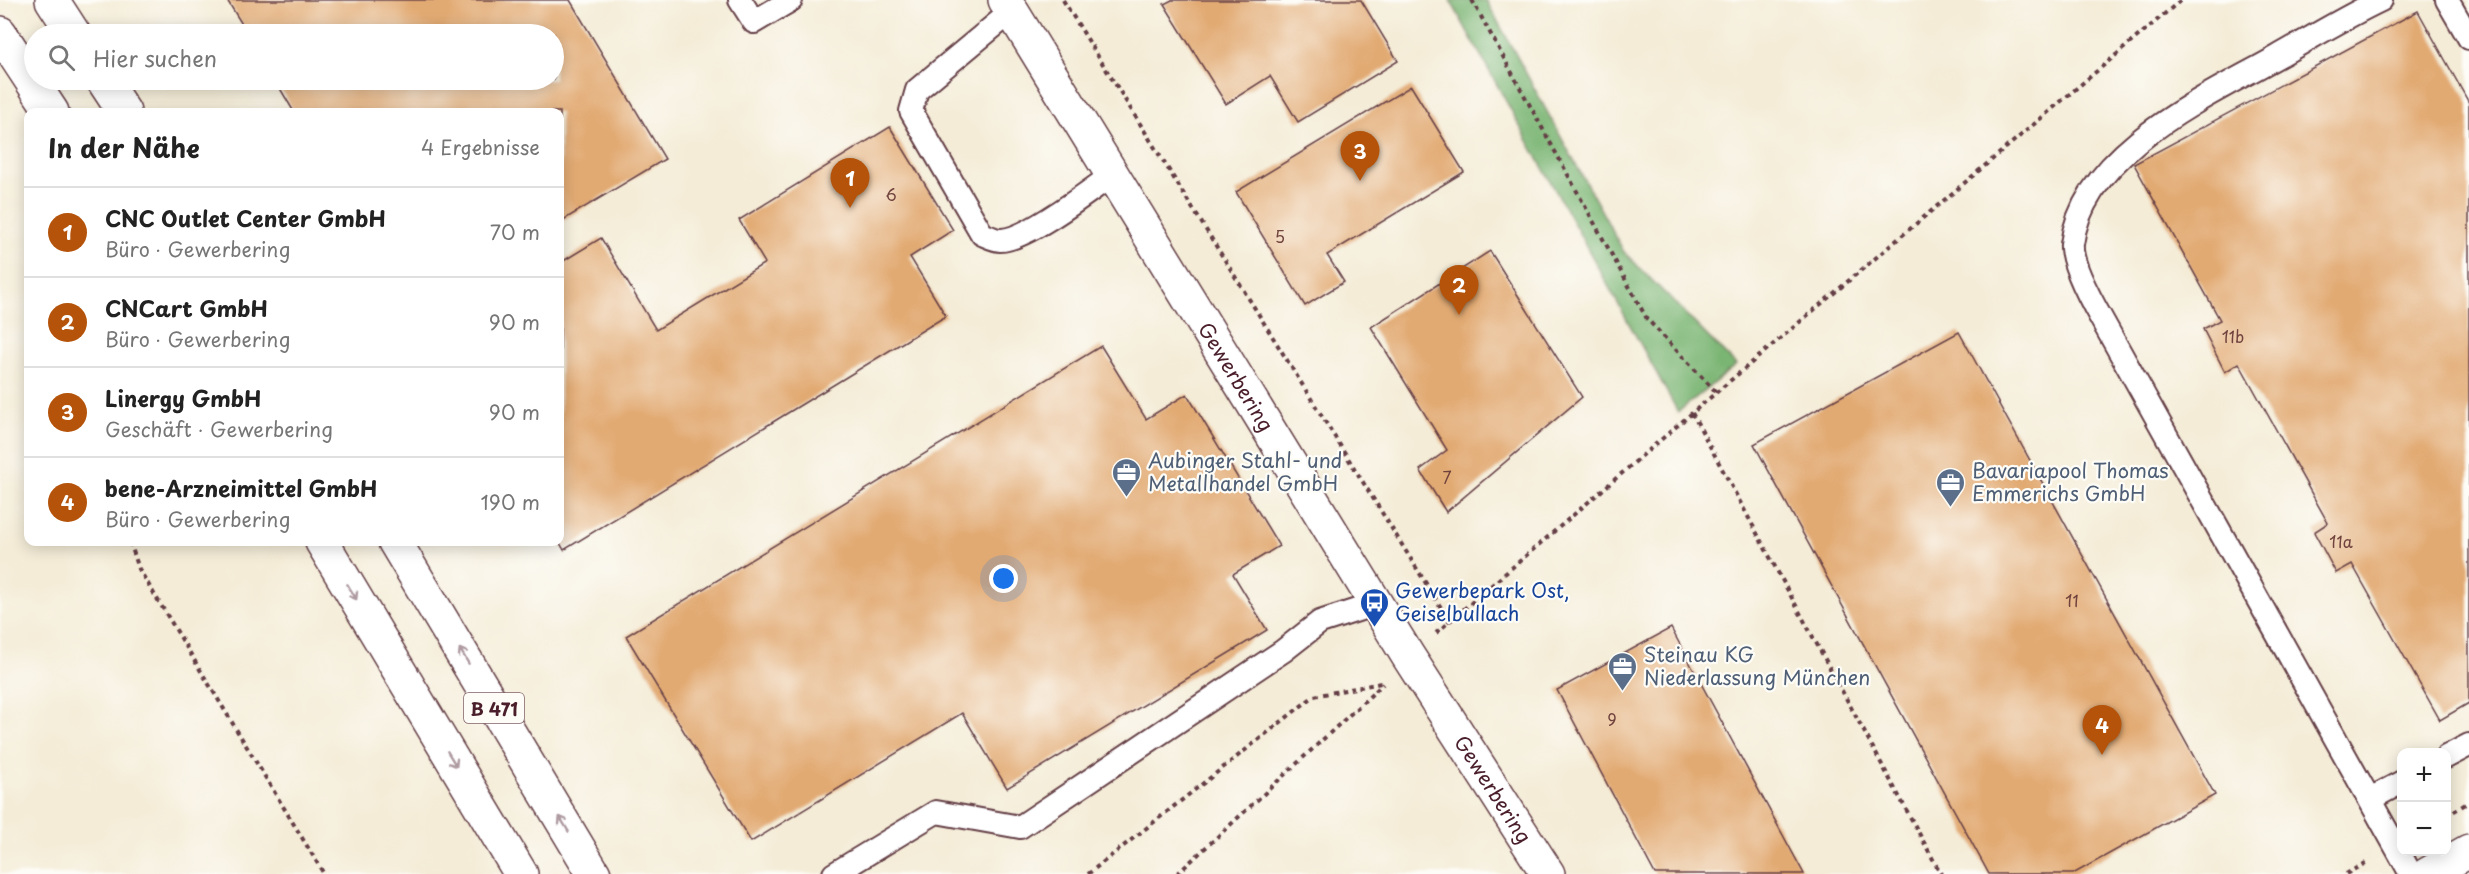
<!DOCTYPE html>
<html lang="de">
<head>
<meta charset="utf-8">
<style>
  :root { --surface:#fff; --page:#f2f2f2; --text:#222; --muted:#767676; --line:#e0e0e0; --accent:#b45309 }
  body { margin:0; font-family:"Playpen Sans",sans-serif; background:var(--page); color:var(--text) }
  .controls { position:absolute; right:18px; bottom:18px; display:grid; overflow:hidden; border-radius:12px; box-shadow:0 3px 15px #0003 }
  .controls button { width:54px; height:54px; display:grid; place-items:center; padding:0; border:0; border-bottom:2px solid var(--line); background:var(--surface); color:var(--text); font:30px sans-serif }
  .you { position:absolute; left:1004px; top:579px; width:21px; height:21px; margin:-15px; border:4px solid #fff; border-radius:50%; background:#1a73e8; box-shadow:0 0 0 9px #1a73e833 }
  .badge { display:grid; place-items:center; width:39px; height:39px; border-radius:50%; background:var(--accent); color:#fff; font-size:20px; font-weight:700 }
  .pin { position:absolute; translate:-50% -50px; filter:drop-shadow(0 2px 3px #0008) }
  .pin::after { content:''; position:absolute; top:32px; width:21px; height:18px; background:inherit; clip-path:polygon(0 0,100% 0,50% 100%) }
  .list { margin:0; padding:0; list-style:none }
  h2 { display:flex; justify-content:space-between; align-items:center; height:78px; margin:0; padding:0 24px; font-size:26px }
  h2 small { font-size:20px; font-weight:400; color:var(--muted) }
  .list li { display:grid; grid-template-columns:39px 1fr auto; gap:18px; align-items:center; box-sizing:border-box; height:90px; padding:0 24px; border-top:2px solid var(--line) }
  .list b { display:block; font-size:22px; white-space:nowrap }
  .list p { margin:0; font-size:20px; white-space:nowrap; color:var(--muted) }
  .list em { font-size:20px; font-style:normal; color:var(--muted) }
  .icon { flex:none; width:33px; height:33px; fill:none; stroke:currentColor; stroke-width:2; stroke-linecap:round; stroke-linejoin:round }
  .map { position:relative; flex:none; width:2469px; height:874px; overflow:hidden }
  .search { position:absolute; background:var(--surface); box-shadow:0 3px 15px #0003; left:24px; top:24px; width:540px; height:66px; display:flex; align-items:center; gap:15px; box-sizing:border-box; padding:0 21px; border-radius:33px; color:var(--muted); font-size:22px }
  .panel { position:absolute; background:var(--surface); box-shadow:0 3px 15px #0003; left:24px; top:108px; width:540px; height:438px; border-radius:12px }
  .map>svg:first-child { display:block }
</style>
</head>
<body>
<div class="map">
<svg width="2469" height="874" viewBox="0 0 2469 874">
  <rect width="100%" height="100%" fill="#fdfcf7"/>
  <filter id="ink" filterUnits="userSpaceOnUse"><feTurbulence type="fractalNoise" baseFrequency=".0167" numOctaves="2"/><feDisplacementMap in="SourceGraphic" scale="12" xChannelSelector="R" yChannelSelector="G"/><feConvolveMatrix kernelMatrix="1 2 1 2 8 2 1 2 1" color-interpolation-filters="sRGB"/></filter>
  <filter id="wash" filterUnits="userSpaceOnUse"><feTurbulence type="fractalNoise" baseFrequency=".008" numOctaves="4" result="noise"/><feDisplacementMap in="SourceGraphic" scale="24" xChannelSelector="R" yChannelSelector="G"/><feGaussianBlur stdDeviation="1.35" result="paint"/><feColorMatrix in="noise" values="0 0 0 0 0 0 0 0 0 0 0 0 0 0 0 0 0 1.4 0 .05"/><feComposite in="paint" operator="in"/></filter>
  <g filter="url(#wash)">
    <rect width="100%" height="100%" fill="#f4ecd7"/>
    <path fill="#7ab573" stroke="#626a4f" stroke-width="1.5" d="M 1450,0 L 1486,0 L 1624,252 L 1736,365 L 1678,412 Z"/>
    <g id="blocks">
      <path fill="#e2aa73" d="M 227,0 L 570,0 L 665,159 L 560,222 L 560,112 L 294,112 L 275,80 L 554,80 L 554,34 L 248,34 Z
        M 1172,0 L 1361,0 L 1398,61 L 1298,122 L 1270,76 L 1226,104 L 1164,4 Z
        M 2418,11 L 2469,103 L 2469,703 L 2440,720 L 2352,564 L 2336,573 L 2314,532 L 2328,523 L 2239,363 L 2225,372 L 2203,329 L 2220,320 L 2134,164 Z
        M 1411,86 L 1464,172 L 1327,255 L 1344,282 L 1305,306 L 1236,192 Z
        M 890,127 L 953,230 L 910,257 L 946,316 L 564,550 L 560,543 L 560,263 L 601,238 L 656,330 L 765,263 L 739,220 Z
        M 1490,251 L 1582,397 L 1446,512 L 1420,470 L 1447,450 L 1371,327 Z
        M 1959,332 L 2215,795 L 2073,874 L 1989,874 L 1754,444 Z
        M 1101,346 L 1146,419 L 1187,394 L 1279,546 L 1233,574 L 1267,630 L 1007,788 L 962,713 L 751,842 L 626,636 Z
        M 1671,628 L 1804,874 L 1655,874 L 1557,690 Z"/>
    </g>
  </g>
  <g filter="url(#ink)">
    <use href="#blocks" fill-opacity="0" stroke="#643e45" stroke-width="1.5"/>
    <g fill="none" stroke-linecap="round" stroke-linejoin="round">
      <defs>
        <path id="service" d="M 740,0 L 754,22 L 791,0
          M 2381,0 C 2345,17 2311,38 2277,57 C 2206,97 2083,152 2072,244 C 2070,262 2093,304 2102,320 L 2411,874
          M 2447,0 L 2469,38
          M 1012,11 L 917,90 L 911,111 L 982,234 C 987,236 995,240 1000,240 C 1025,241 1091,190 1112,175
          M 2446,757 L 2469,745
          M 2370,799 L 2402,782
          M 834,874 L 936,812 L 1020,827 L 1283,651 L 1320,622 L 1376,604"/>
        <g id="minor">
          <path id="s1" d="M 1005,0 L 1408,656 L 1548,874"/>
          <path d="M 2428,874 L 2469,851"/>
        </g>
        <path id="trunk" d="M 52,0 L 74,34
          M 0,33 L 52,112
          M 103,80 L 124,112
          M 322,542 L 521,874
          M 395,542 L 594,874"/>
      </defs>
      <use href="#service" stroke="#643e45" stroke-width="26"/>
      <use href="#minor" stroke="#643e45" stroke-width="36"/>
      <use href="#trunk" stroke="#643e45" stroke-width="36"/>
      <path stroke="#643e45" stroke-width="4" stroke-dasharray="4.5 4.5" stroke-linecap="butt" d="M 1063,0 L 1450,622
        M 1472,0 L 1647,319 L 1717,393
        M 1692,413 L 1941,874
        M 130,542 L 139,569 L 324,874
        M 1436,633 L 1692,413 L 2181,0
        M 2446,816 L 2469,802
        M 1088,874 L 1314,696 L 1381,683
        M 1177,874 L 1383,684
        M 2346,874 L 2369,861"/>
      <use href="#service" stroke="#fff" stroke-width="22"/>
      <use href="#minor" stroke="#fff" stroke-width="33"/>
      <use href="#trunk" stroke="#fff" stroke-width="33"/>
    </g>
    <defs><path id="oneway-shaft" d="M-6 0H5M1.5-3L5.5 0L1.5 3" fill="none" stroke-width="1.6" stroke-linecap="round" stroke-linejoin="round" transform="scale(1.5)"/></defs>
    <g stroke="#ae9aa0">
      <use href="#oneway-shaft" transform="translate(352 592) rotate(59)"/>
      <use href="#oneway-shaft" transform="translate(464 656) rotate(-121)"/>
      <use href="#oneway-shaft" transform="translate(452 759) rotate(59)"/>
      <use href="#oneway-shaft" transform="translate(564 824) rotate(-121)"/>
    </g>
  </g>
  <defs>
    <symbol id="office-pin" viewBox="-11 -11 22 30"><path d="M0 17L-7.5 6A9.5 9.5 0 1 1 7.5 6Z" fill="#5c6f8a" stroke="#fdfcf7"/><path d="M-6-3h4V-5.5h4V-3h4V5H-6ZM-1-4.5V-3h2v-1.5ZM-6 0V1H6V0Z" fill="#fff"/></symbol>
    <symbol id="bus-pin" viewBox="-11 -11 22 30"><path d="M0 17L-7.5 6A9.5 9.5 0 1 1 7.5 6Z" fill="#1a4fb4" stroke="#fdfcf7"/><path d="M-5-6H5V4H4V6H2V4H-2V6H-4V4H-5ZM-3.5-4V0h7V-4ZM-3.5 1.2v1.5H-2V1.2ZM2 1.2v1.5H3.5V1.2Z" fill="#fff"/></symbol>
  </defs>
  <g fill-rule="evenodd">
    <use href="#office-pin" x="1110" y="456" width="33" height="45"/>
    <use href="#office-pin" x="1934" y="466" width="33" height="45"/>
    <use href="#bus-pin" x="1358" y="586" width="33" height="45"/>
    <use href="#office-pin" x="1606" y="650" width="33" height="45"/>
  </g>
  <g text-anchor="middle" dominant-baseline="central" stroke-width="4.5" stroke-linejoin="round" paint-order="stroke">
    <g font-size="16" fill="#70423d">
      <text x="891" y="194">6</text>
      <text x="1280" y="236">5</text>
      <text x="2233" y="336">11b</text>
      <text x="1447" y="477">7</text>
      <text x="2341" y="541">11a</text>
      <text x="2072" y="600">11</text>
      <text x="1612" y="719">9</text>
    </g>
    <rect fill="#fdfcf7" stroke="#806168" stroke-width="1.5" x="464" y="693" width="60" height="30" rx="4.5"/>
    <g font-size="18" font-weight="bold" fill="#4a1f2b">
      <text x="494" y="708">B 471</text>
    </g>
    <g font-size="20" fill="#4a1f2b" stroke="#fdfcf7">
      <text stroke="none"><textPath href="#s1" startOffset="442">Gewerbering</textPath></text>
      <text stroke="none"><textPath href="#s1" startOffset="928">Gewerbering</textPath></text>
    </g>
    <g font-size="20" fill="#4e5e75" stroke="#fdfcf7" text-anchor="start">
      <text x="1148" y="460">Aubinger Stahl- und<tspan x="1148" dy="23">Metallhandel GmbH</tspan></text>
      <text x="1972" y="470">Bavariapool Thomas<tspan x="1972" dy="23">Emmerichs GmbH</tspan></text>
      <text x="1644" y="654">Steinau KG<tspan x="1644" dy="23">Niederlassung München</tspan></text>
    </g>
    <g font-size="20" fill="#164399" stroke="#fdfcf7" text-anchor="start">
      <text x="1395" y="590">Gewerbepark Ost,<tspan x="1395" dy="23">Geiselbullach</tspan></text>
    </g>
  </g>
</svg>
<div class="controls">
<button>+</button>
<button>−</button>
</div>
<div class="you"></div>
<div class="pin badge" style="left:850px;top:208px">1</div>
<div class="pin badge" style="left:1459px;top:315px">2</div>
<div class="pin badge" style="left:1360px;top:181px">3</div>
<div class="pin badge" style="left:2102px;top:755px">4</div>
<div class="search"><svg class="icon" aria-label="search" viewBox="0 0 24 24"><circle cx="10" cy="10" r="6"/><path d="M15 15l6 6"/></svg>Hier suchen</div>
<section class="panel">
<h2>In der Nähe<small>4 Ergebnisse</small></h2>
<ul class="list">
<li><span class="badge">1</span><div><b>CNC Outlet Center GmbH</b><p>Büro · Gewerbering</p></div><em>70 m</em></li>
<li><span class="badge">2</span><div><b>CNCart GmbH</b><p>Büro · Gewerbering</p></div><em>90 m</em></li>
<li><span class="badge">3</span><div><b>Linergy GmbH</b><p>Geschäft · Gewerbering</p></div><em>90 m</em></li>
<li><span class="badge">4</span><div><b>bene-Arzneimittel GmbH</b><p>Büro · Gewerbering</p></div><em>190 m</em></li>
</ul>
</section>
</div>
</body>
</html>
